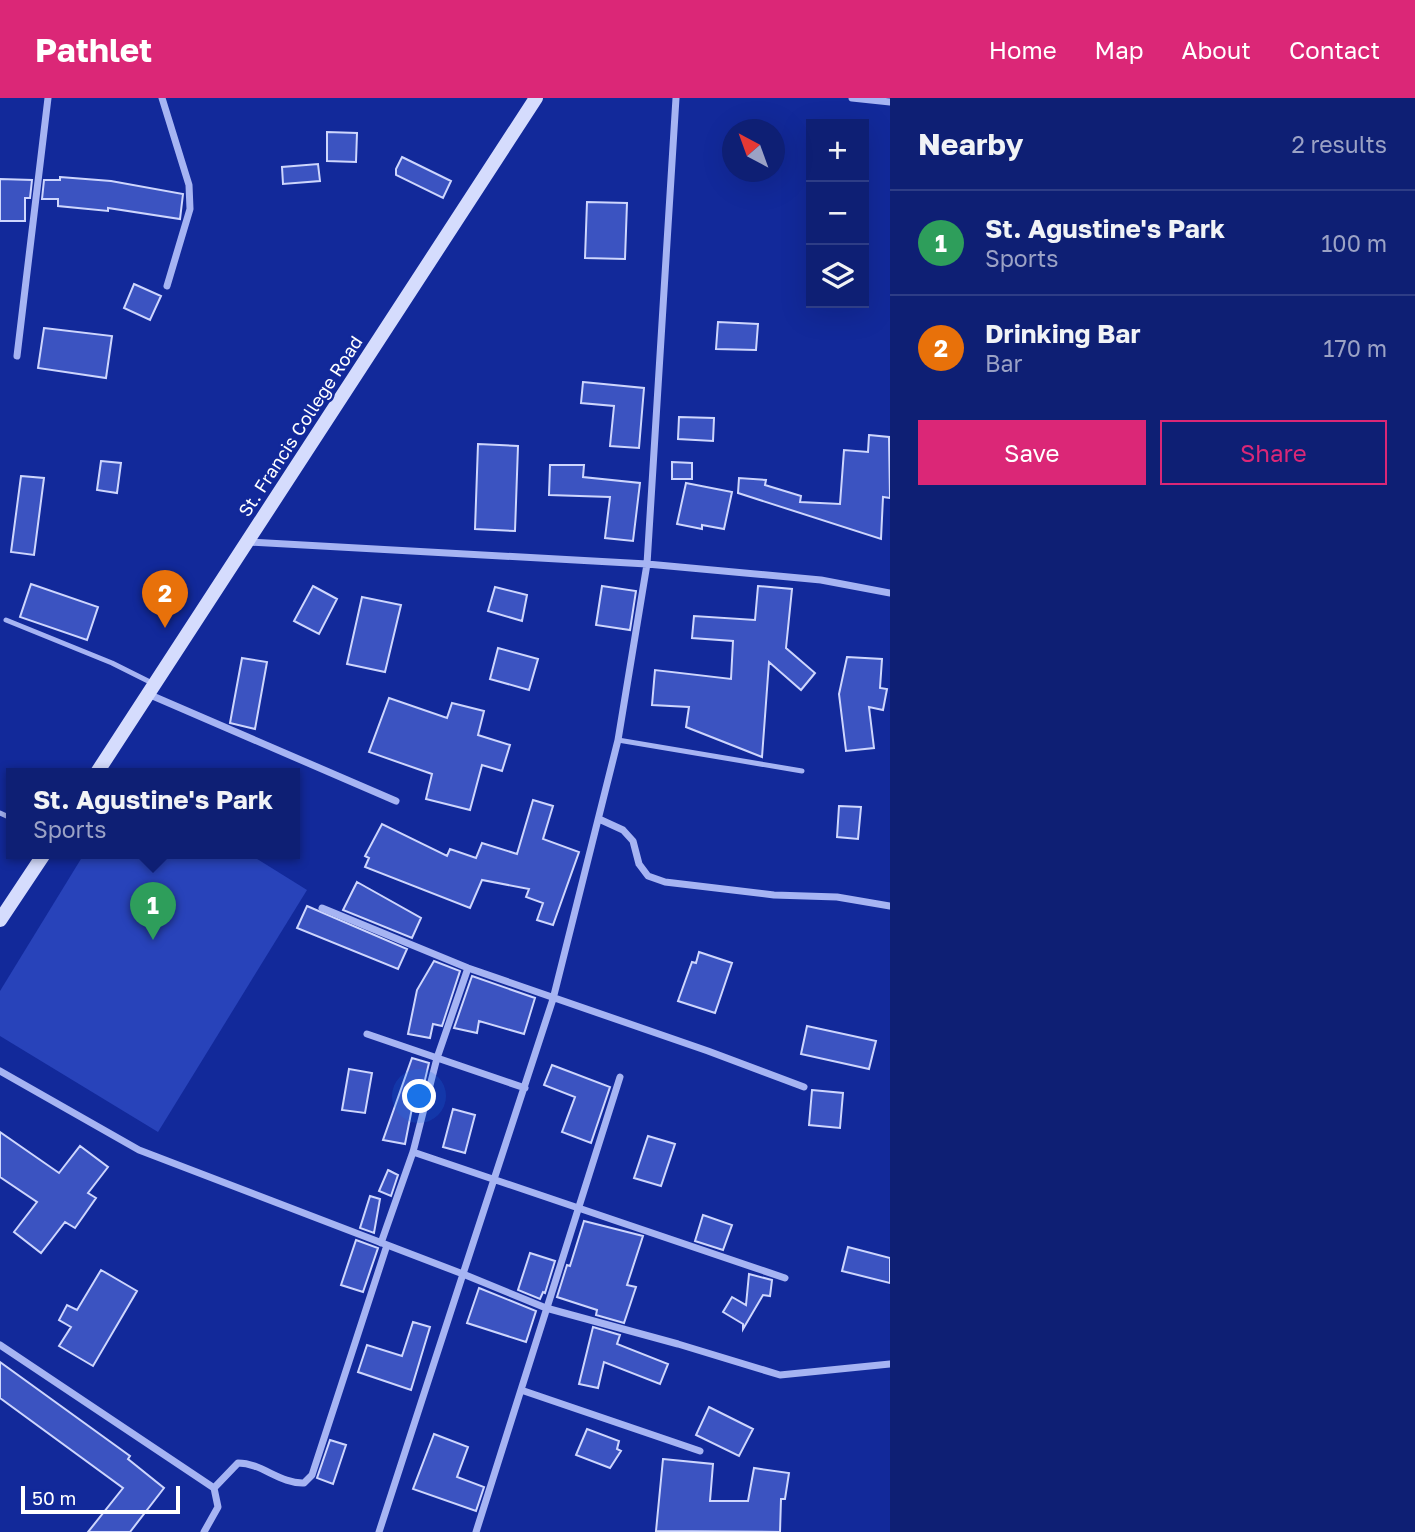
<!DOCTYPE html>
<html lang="en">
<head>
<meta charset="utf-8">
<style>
  :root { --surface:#0e1f74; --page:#1c2c7c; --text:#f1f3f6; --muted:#9ba2c5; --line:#2e3d86; --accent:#db2777 }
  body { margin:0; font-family:"Golos Text",sans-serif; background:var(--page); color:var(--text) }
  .controls { position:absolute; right:21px; top:21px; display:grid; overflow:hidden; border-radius:0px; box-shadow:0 7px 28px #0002 }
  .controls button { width:63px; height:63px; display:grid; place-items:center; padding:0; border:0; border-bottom:2px solid var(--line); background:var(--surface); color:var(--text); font:35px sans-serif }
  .compass { position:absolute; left:722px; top:21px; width:63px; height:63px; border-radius:50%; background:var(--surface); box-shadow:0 7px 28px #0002; rotate:319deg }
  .scale { position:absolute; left:21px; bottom:18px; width:159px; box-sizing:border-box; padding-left:7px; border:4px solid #fff; border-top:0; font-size:19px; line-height:24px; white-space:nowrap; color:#fff; -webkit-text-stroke:5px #12299a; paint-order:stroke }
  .you { position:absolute; left:420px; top:999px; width:24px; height:24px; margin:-18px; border:5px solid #fff; border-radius:50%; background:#1a73e8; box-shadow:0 0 0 10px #1a73e833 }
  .badge { display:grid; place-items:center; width:46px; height:46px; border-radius:50%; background:var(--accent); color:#fff; font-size:23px; font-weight:700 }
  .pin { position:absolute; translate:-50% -58px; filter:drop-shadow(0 2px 4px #0008) }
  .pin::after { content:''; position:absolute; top:37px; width:24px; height:21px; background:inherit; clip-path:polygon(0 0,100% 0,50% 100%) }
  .popup { position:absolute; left:6px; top:670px; width:294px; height:91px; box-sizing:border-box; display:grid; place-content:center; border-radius:0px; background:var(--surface); filter:drop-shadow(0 2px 5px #0005); font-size:23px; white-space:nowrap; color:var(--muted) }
  .popup b { font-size:26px; color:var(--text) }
  .popup::after { content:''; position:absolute; left:50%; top:100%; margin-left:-14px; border:14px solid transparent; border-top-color:var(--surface) }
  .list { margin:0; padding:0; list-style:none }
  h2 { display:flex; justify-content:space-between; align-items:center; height:91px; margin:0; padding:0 28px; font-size:30px }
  h2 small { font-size:23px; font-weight:400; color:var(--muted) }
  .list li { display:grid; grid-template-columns:46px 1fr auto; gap:21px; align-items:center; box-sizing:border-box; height:105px; padding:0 28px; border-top:2px solid var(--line) }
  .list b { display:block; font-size:26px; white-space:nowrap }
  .list p { margin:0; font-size:23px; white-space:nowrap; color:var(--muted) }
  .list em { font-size:23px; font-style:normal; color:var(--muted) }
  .actions { display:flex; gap:14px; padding:21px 28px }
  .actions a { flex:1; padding:16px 0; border:2px solid var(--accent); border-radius:0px; text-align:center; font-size:24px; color:var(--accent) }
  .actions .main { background:var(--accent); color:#fff }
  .icon { flex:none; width:38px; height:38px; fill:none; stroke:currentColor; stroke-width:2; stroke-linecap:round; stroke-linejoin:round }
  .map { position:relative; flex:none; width:890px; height:1434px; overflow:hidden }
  header { display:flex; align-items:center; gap:42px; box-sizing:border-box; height:98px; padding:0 35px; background:var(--accent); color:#fff }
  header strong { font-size:33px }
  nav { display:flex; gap:38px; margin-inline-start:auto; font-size:24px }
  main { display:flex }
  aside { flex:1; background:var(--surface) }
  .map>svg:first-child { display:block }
</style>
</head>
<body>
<header>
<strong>Pathlet</strong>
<nav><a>Home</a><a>Map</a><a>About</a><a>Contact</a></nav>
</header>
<main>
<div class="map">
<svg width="890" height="1434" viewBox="0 0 890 1434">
  <rect width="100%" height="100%" fill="#12299a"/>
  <path fill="#2843ba" d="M 84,756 L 249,756 L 307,792 L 158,1034 L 0,938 L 0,893 Z"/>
  <path fill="#3b53c1" stroke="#ced6fd" stroke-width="2" d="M 327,34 L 357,35 L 356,64 L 327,63 Z
    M 402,59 L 451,83 L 443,100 L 396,77 L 396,71 Z
    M 318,66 L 320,83 L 283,86 L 282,69 Z
    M 60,79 L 111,83 L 183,96 L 180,121 L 108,110 L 108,113 L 58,108 L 58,101 L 42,101 L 44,82 L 60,82 Z
    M 0,81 L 32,82 L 30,100 L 25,100 L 25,123 L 0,123 Z
    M 587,104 L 627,105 L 625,161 L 585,160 Z
    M 134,186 L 161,198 L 150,222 L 124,210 Z
    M 718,224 L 758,226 L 756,252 L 716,251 Z
    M 44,230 L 112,238 L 106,280 L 38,270 Z
    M 583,284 L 644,290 L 639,350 L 610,348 L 614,308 L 581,305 Z
    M 679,319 L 714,320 L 713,343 L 678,341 Z
    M 869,337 L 889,339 L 890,400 L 883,399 L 881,441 L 738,395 L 739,380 L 766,382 L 765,387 L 801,398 L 800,404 L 840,406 L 844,352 L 868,354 Z
    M 478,346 L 518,348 L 515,433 L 475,431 Z
    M 101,363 L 121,365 L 117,395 L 97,392 Z
    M 672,364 L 692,365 L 692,381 L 672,381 Z
    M 550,367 L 584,367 L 583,379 L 640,385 L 633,443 L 605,440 L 610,399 L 549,397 Z
    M 21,378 L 44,380 L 34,457 L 11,454 Z
    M 686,385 L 732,394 L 724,431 L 702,427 L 702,431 L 677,426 Z
    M 31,486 L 98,509 L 87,542 L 20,519 Z
    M 313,488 L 337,501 L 319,536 L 294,523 Z
    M 602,488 L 636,493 L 630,532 L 596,527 Z
    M 758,488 L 792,491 L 786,550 L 815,575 L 801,592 L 769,564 L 762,659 L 686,629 L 689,609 L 652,607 L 655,572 L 731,581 L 733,543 L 692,540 L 694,518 L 755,522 Z
    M 495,489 L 527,497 L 522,523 L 488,513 Z
    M 362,499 L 401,507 L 385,574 L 347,566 Z
    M 498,550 L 538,561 L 529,592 L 490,581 Z
    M 847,559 L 882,561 L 880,590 L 887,591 L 883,612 L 869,609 L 874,650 L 846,653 L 839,596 Z
    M 242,560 L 267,564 L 255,631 L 230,625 Z
    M 389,600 L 447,620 L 452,605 L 484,613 L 478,637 L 510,647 L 502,673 L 482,667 L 470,712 L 426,701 L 432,676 L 369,654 Z
    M 533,702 L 553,708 L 543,741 L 579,754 L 553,827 L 537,822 L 543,805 L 526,799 L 529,791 L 482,782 L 470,810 L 365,769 L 369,760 L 365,758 L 382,726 L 447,758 L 450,751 L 476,760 L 482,745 L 517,756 Z
    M 839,708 L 861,709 L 858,741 L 837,739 Z
    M 357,784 L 421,820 L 412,840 L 343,812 Z
    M 307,808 L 407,851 L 398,871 L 297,830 Z
    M 699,854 L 732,865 L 715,915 L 678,903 L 692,864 L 696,865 Z
    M 434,863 L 460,873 L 442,928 L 433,926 L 430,940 L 408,936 L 417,892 Z
    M 472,878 L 535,900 L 524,936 L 479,923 L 477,935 L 454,930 Z
    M 807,928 L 876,943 L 869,971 L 801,956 Z
    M 412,960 L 429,965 L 419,1007 L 413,1005 L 405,1046 L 383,1042 Z
    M 552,967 L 610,989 L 591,1045 L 562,1034 L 575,999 L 544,987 Z
    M 349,971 L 372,975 L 365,1015 L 342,1012 Z
    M 812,992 L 843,995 L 840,1030 L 809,1027 Z
    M 453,1011 L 475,1017 L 465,1055 L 443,1049 Z
    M 0,1034 L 59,1075 L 80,1048 L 108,1069 L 88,1095 L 96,1100 L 75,1130 L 65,1124 L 41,1155 L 14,1134 L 37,1104 L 0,1079 Z
    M 648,1038 L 675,1046 L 661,1088 L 634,1080 Z
    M 388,1072 L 398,1077 L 391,1098 L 379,1093 Z
    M 370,1098 L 380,1101 L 374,1135 L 360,1130 Z
    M 703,1117 L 732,1127 L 723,1152 L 695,1143 Z
    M 584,1123 L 643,1138 L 627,1187 L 636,1189 L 624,1225 L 596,1217 L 597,1212 L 557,1199 L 567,1167 L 570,1168 Z
    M 356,1142 L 378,1150 L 363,1194 L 341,1187 Z
    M 848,1149 L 890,1160 L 890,1185 L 842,1173 Z
    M 530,1155 L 555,1163 L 545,1195 L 543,1194 L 540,1201 L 518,1192 Z
    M 101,1172 L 137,1193 L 93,1268 L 59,1248 L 71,1229 L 59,1222 L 67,1207 L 77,1212 Z
    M 749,1176 L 772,1182 L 770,1198 L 763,1197 L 743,1231 L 743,1226 L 723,1214 L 732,1199 L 746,1207 Z
    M 479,1190 L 536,1213 L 526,1244 L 467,1225 Z
    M 413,1224 L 430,1229 L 411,1292 L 358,1274 L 367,1247 L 402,1258 Z
    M 593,1229 L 620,1237 L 617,1246 L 668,1266 L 660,1286 L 604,1264 L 598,1290 L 579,1286 Z
    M 0,1264 L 130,1358 L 128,1361 L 164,1390 L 130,1434 L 88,1434 L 123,1390 L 0,1300 Z
    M 709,1309 L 753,1331 L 739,1358 L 696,1337 Z
    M 587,1331 L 619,1343 L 617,1351 L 621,1353 L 610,1370 L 576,1357 Z
    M 434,1336 L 468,1349 L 457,1379 L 484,1389 L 476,1413 L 413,1391 Z
    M 330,1342 L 346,1347 L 333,1386 L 317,1380 Z
    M 663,1361 L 713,1366 L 710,1403 L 748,1403 L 754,1370 L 789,1375 L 785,1401 L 781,1401 L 780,1434 L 656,1433 Z"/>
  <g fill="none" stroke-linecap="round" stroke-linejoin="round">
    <path stroke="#a6b4f3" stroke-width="5" d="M 6,522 L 112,565 L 154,586
      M 618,642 L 802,673
      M 0,715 L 11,720"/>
    <path stroke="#a6b4f3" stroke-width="7" d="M 162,0 L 189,87 L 190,111 L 167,188
      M 676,0 L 647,466 L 618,642 L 553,901 L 463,1176 L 546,1210 L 678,1246 L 780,1277 L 890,1266
      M 852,0 L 890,4
      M 17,258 L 48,0
      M 248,444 L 647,466 L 821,482 L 890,495
      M 148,596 L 396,703
      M 599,721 L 623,732 L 633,743 L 639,766 L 648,778 L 665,784 L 774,797 L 837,799 L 890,808
      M 322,810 L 468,870 L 708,953 L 804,989
      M 367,936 L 525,990
      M 0,973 L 139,1052 L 463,1176 L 379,1434
      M 413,1054 L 785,1180
      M 381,1145 L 413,1054 L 437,960 L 468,870
      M 0,1247 L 214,1390 L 218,1409 L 204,1434
      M 521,1292 L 700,1353
      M 214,1390 L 238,1365 C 262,1365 280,1386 304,1385 L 312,1377 L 387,1147
      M 476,1434 L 620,979"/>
    <path stroke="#d5dcfd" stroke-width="14" d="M 96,676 L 536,0
      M 0,822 L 44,756"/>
  </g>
  <g text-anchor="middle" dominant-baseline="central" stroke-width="5" stroke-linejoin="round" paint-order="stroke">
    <g font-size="18" fill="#fff" stroke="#12299a">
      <text transform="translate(300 328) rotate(-57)">St. Francis College Road</text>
    </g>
  </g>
</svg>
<div class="controls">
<button>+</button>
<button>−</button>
<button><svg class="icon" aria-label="layers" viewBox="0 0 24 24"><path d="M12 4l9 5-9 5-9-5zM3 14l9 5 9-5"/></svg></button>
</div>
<svg class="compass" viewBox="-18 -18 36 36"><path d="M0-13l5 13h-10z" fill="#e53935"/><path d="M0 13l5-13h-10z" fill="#9ba2c5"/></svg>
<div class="scale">50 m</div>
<div class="you"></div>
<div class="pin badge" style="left:153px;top:842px;background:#2e9e5b">1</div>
<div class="popup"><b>St. Agustine's Park</b>Sports</div>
<div class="pin badge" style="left:165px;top:530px;background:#e8710a">2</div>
</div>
<aside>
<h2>Nearby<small>2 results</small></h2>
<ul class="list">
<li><span class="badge" style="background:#2e9e5b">1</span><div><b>St. Agustine's Park</b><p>Sports</p></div><em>100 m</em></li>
<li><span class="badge" style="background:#e8710a">2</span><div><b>Drinking Bar</b><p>Bar</p></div><em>170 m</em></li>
</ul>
<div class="actions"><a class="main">Save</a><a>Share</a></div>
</aside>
</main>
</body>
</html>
